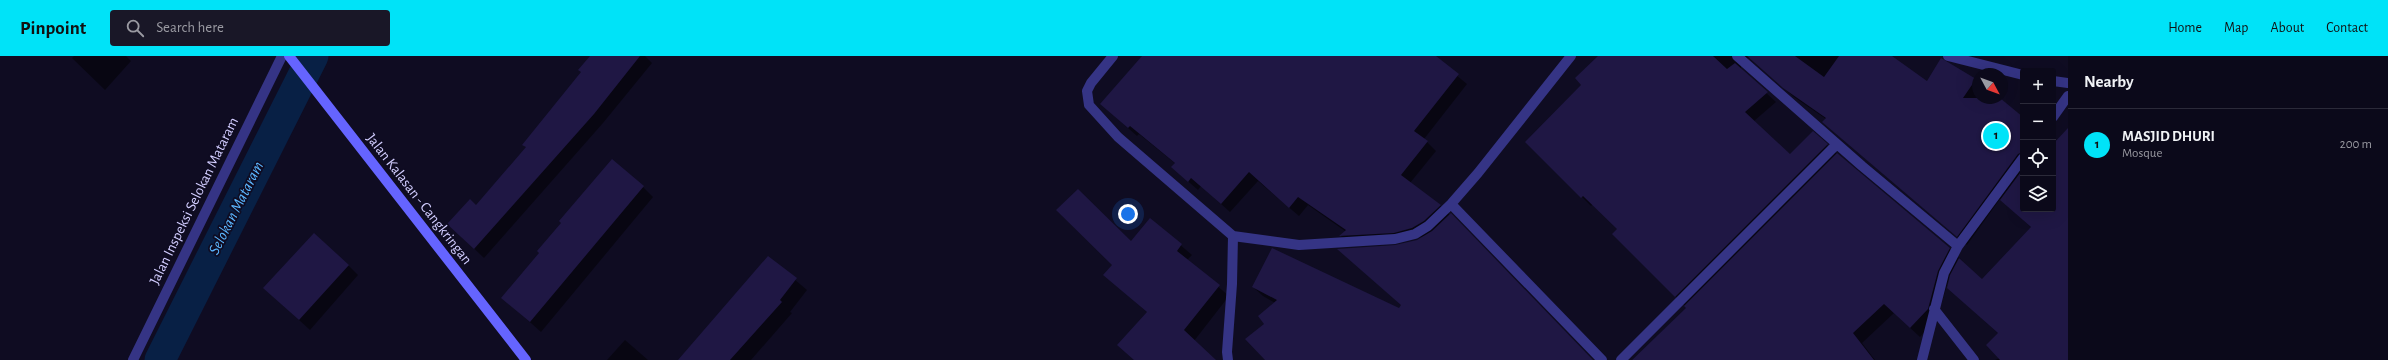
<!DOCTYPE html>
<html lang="en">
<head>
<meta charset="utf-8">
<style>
  :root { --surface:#0b091a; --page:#191727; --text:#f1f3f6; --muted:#9a9aa2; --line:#2b2a39; --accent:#00e3f8 }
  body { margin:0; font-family:"Alegreya Sans",sans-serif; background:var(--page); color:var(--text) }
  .controls { position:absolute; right:12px; top:12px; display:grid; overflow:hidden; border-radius:4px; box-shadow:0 4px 16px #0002 }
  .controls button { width:36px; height:36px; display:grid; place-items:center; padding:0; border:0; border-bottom:1px solid var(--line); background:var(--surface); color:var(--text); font:20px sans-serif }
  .compass { position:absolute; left:1972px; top:12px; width:36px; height:36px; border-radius:50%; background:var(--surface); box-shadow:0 4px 16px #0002; rotate:131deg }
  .you { position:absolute; left:1128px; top:158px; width:14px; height:14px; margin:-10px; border:3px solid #fff; border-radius:50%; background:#1a73e8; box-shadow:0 0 0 6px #1a73e833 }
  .badge { display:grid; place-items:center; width:26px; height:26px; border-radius:50%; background:var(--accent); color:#111; font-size:13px; font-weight:700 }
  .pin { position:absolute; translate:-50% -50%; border:2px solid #fff; box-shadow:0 1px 4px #0006 }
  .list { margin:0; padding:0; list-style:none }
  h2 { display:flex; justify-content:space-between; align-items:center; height:52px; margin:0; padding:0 16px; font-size:17px }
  h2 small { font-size:13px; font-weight:400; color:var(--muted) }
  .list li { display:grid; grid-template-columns:26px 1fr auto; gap:12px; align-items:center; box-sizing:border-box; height:72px; padding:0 16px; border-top:1px solid var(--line) }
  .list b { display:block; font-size:15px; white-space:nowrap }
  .list p { margin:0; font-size:13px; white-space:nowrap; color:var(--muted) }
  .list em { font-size:13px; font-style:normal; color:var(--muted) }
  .icon { flex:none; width:22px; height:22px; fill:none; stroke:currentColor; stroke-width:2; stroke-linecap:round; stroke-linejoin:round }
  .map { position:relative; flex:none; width:2068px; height:304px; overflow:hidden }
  header { display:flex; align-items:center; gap:24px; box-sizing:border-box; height:56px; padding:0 20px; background:var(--accent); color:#111 }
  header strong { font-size:19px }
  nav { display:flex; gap:22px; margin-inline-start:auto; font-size:14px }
  .search { width:280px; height:36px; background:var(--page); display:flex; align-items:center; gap:10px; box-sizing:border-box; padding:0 14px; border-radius:4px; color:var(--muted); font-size:15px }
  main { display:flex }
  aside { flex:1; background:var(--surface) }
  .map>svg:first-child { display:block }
</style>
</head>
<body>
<header>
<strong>Pinpoint</strong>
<div class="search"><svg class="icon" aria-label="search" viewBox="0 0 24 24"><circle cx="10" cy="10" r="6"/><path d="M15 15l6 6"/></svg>Search here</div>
<nav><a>Home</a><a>Map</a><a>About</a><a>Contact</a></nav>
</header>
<main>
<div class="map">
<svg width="2068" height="304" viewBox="0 0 2068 304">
  <rect width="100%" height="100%" fill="#0f0c22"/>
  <path fill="#0007" fill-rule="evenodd" d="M 74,0 L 126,0 L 131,5 L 105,34 L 72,2 Z
    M 591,0 L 645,0 L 652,7 L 603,67 L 484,202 L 458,177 L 476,150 L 527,92 L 582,16 Z
    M 1144,0 L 1433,0 L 1467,28 L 1424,83 L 1436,95 L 1410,127 L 1440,149 L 1592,304 L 1266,304 L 1266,268 L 1275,247 L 1263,240 L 1253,231 L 1399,253 L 1402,249 L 1339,194 L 1396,190 L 1417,185 L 1425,180 L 1404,185 L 1349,189 L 1341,180 L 1345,175 L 1308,149 L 1299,160 L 1258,125 L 1230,156 L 1201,130 L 1198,134 L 1182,120 L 1176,108 L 1139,78 L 1137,80 L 1101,48 Z
    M 1599,0 L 1890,0 L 1928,26 L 1941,4 L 1978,26 L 1978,42 L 1999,42 L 2023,62 L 2023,153 L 2053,153 L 2053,87 L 2068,80 L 2068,304 L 1995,304 L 2000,302 L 1999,278 L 1958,241 L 1950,219 L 1937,262 L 1920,281 L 1894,257 L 1862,287 L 1875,304 L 1632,304 L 1687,252 L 1613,178 L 1618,173 L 1593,148 L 1591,150 L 1527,86 L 1583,29 ZM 1749,2 L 1794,41 L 1826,63 L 1823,66 L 1833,75 L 1967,189 L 2000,143 L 2032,172 L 1983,225 L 1949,192 L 1827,89 L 1790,99 L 1754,65 L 1776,46 L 1741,14 L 1741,5 Z
    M 643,131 L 653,141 L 541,276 L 503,242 L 540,197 Z
    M 1150,163 L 1192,199 L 1187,204 L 1229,240 L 1194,285 L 1214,304 L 1134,304 L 1148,257 L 1105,219 Z
    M 768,201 L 807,234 L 790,256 L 792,257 L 751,304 L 679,304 Z
    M 348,209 L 358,219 L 310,274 L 275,242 Z
    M 625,284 L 648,304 L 607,304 Z"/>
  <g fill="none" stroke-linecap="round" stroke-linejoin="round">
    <path stroke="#082045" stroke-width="31" d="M 160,304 L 313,0"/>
  </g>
  <path fill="#1f1744" d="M 590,0 L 640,0 L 594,58 L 474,193 L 447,168 L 470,143 L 476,149 L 526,91 L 522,89 L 581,16 L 578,14 Z
    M 1142,0 L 1436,0 L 1459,18 L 1414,75 L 1428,85 L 1401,119 L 1441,149 L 1424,165 L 1412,172 L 1394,177 L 1339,180 L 1346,174 L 1298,141 L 1289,152 L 1249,116 L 1221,148 L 1191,122 L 1188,126 L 1171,111 L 1175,107 L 1130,70 L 1128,72 L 1100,48 Z
    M 1598,0 L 1713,0 L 1727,13 L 1735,7 L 1768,36 L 1745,56 L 1790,98 L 1813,75 L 1828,88 L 1675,241 L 1612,178 L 1617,173 L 1583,140 L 1581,142 L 1525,86 L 1581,29 L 1575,22 Z
    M 1747,0 L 1795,0 L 1824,21 L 1839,0 L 1892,0 L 1927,25 L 1941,2 L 1976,23 L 1963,42 L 2000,42 L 2023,61 L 2023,96 L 2018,98 L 1957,181 L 1822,66 L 1826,62 L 1783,32 Z
    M 2068,72 L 2068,304 L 2000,304 L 1986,289 L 1998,277 L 1947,232 L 1950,219 L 1959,202 L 1982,223 L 2031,171 L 2000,144 L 2023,113 L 2023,153 L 2053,153 L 2053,88 Z
    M 1837,97 L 1950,192 L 1938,215 L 1928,253 L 1910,272 L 1884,248 L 1853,277 L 1874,304 L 1632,304 L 1686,252 L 1684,250 Z
    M 612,103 L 644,130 L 530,266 L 501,242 L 539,197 L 537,195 L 561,167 L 559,165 Z
    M 1078,133 L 1131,185 L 1150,162 L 1182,188 L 1177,195 L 1220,229 L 1184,274 L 1216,304 L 1134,304 L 1117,289 L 1147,256 L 1103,219 L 1112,209 L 1056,154 Z
    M 1451,157 L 1593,304 L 1265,304 L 1245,283 L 1264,268 L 1258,260 L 1277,244 L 1252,231 L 1272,192 L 1399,252 L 1401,249 L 1337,193 L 1395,189 L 1417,184 L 1432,175 Z
    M 314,177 L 349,209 L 299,264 L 263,232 Z
    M 768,200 L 797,222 L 780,244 L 782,246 L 730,304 L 678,304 Z"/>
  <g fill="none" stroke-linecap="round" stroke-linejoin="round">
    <path stroke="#353485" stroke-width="10" d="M 1113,0 L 1091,27 L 1087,35 L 1089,49 L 1118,81 L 1233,180 L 1299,189 L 1395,183 L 1415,178 L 1428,170 L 1451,148 L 1478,117 L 1571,0
      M 1737,0 L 1862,110 L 1958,190
      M 1948,0 L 2023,19
      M 2053,25 L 2068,27
      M 2053,61 L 2068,40
      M 1451,148 L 1602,304
      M 1934,253 L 1974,304
      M 133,304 L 282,0
      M 1228,304 L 1227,296 L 1232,228 L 1233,180
      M 1621,304 L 1837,88
      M 1922,304 L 1944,217 L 1958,190 L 2023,102"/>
    <path stroke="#6564ff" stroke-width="10" d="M 289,0 L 526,304"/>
  </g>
  <g text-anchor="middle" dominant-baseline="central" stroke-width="3.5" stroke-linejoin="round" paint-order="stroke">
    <g font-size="15" fill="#d2cdff" stroke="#0f0c22">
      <text transform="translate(419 143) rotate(52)">Jalan Kalasan - Cangkringan</text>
      <text transform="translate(194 145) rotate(-64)">Jalan Inspeksi Selokan Mataram</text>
    </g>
    <g font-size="16" font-style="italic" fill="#5bb6ff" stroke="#0f0c22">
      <text transform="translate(236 152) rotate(-63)">Selokan Mataram</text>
    </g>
  </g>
</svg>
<div class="controls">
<button>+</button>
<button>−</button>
<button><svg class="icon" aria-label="locate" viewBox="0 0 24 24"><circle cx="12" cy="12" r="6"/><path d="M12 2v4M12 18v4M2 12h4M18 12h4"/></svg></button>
<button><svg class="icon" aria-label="layers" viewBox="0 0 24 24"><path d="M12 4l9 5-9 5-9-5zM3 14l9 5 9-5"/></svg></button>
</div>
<svg class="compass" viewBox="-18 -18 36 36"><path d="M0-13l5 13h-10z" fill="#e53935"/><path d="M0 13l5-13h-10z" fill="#9a9aa2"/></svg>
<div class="you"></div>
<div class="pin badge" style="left:1996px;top:80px">1</div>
</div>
<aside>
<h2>Nearby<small></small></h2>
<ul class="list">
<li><span class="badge">1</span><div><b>MASJID DHURI</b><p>Mosque</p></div><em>200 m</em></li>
</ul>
</aside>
</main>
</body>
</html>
